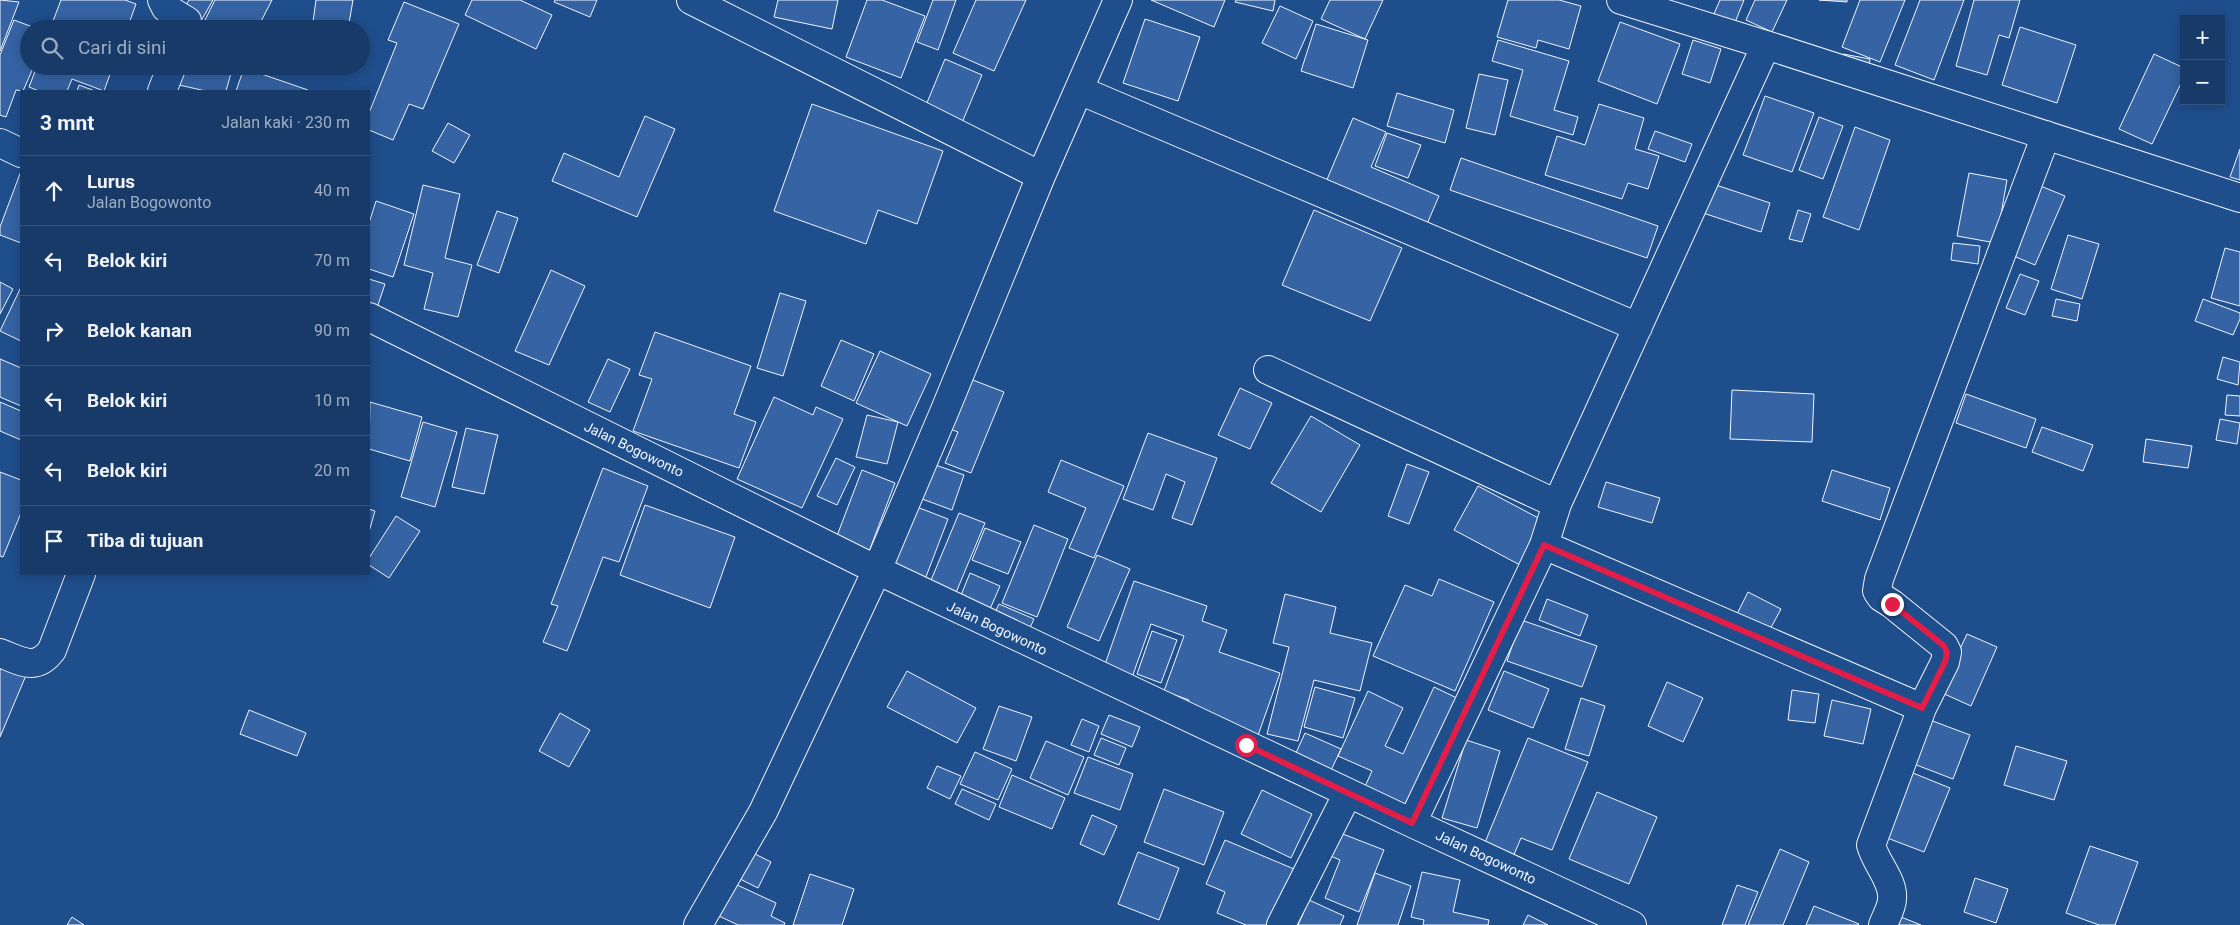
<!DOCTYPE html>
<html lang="id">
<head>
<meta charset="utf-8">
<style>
  :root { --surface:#173a69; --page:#20416f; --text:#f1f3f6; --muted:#9eadc0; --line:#36547d }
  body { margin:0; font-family:Roboto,sans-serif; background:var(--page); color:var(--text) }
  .controls { position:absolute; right:15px; top:15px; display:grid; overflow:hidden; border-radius:0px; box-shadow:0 2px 12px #0003 }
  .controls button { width:45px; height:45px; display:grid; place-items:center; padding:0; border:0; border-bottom:1px solid var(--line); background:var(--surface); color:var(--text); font:25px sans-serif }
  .stop { position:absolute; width:15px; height:15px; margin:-11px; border:4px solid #e11d48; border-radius:50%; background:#fff }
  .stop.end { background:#e11d48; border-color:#fff; box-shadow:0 1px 5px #0008 }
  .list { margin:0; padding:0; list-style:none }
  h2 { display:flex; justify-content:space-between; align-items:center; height:65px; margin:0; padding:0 20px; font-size:21px }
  h2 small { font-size:16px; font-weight:400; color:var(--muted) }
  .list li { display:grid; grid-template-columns:32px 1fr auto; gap:15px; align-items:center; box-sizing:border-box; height:70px; padding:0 20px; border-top:1px solid var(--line) }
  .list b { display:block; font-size:19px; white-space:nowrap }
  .list p { margin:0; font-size:16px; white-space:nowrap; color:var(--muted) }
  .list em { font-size:16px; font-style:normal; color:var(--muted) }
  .icon { flex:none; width:28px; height:28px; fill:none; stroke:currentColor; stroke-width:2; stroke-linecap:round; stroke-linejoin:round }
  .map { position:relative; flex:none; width:2240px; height:925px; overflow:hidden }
  .search { position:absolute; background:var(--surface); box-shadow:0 2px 12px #0003; left:20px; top:20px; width:350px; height:55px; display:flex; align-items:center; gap:12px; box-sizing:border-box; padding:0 18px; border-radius:28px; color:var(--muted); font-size:19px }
  .panel { position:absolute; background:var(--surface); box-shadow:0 2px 12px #0003; left:20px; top:90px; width:350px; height:485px; border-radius:0px }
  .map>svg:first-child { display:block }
</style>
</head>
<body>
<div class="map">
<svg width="2240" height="925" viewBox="0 0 2240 925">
  <rect width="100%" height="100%" fill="#1f4e8c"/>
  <path fill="#3563a3" stroke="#f2f6ff" d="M 0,0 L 19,2 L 0,51 Z
    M 61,0 L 125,0 L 136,4 L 127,29 L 50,29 Z
    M 189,0 L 213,0 L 201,21 L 183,10 Z
    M 215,0 L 272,0 L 257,29 L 212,29 L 203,24 Z
    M 316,0 L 353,0 L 348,29 L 312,29 Z
    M 472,0 L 520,0 L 552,15 L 536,49 L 465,15 Z
    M 555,0 L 597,0 L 590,17 L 554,2 Z
    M 778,0 L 838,0 L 832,29 L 774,17 Z
    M 867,0 L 882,0 L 925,16 L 901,78 L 846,57 Z
    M 933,0 L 956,0 L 938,50 L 917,42 Z
    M 976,0 L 1026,0 L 994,71 L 953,53 Z
    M 1151,0 L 1225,0 L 1214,27 Z
    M 1236,0 L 1275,0 L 1273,11 L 1235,2 Z
    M 1330,0 L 1383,0 L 1365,39 L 1321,19 Z
    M 1508,0 L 1559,0 L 1581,6 L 1569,49 L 1538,40 L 1536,48 L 1497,37 Z
    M 1720,0 L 1744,0 L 1734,25 L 1713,16 Z
    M 1755,0 L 1787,0 L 1772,32 L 1746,20 Z
    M 1819,0 L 1847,0 L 1847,2 Z
    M 1860,0 L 1905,0 L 1880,62 L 1842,47 Z
    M 1920,0 L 1964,0 L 1934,80 L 1895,65 Z
    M 1974,0 L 2020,0 L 2009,38 L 1999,35 L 1987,75 L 1956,66 Z
    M 404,2 L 459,24 L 423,109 L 409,104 L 393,140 L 369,130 L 369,113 L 397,43 L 388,40 Z
    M 1280,6 L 1313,21 L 1296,59 L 1262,43 Z
    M 1145,19 L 1200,37 L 1178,101 L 1123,83 Z
    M 14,20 L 38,29 L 29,29 L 29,66 L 34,66 L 23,91 L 16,90 L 6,117 L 0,115 L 0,55 Z
    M 1620,22 L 1680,44 L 1657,104 L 1598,81 Z
    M 1316,24 L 1368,40 L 1353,88 L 1301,71 Z
    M 2020,27 L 2076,45 L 2057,103 L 2002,85 Z
    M 1498,40 L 1569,61 L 1554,110 L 1578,117 L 1573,135 L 1510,116 L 1523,70 L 1492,61 Z
    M 1693,40 L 1721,49 L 1710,83 L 1682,74 Z
    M 1843,54 L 1870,59 L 1868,72 L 1841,66 Z
    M 2154,54 L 2184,68 L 2184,77 L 2152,144 L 2119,129 Z
    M 945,59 L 982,75 L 961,125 L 924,110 Z
    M 37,66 L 113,66 L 104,91 L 72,79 L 67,91 L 39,91 L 29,87 Z
    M 184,66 L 233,66 L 226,91 L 206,91 L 179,85 Z
    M 244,68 L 308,90 L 308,91 L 236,91 Z
    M 1479,74 L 1508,80 L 1495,135 L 1466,128 Z
    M 79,85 L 95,91 L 77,91 Z
    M 1397,93 L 1454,110 L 1445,143 L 1387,126 Z
    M 1765,96 L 1814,113 L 1792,172 L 1743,155 Z
    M 812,104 L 943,151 L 917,224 L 878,210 L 866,244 L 774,211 Z
    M 1599,104 L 1644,118 L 1635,149 L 1659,156 L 1648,189 L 1628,183 L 1622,199 L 1545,175 L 1557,136 L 1585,145 Z
    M 645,116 L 675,129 L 637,217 L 552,181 L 564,153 L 619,177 Z
    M 1819,117 L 1843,126 L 1823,179 L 1799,170 Z
    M 1353,118 L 1386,132 L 1371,167 L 1439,196 L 1424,231 L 1323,189 Z
    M 448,123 L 470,135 L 454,163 L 432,151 Z
    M 1855,127 L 1890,140 L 1859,230 L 1823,217 Z
    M 1655,131 L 1692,144 L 1685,162 L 1648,149 Z
    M 1387,133 L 1421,145 L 1408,178 L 1375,166 Z
    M 2240,149 L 2240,180 L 2230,177 Z
    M 1461,158 L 1658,226 L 1647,258 L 1450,190 Z
    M 21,171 L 21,243 L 0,235 L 0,227 Z
    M 1969,173 L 2007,180 L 1996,243 L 1957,236 Z
    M 1713,184 L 1770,203 L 1761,232 L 1703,213 Z
    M 423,185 L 460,194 L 445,258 L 472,265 L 458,317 L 424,309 L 433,273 L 404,265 Z
    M 2038,185 L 2065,196 L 2035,265 L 2009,254 Z
    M 376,201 L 414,214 L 393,277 L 369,269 L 369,223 Z
    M 1314,210 L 1402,248 L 1370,321 L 1282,285 Z
    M 1798,210 L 1811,214 L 1802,242 L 1789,239 Z
    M 497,211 L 518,218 L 499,273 L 477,265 Z
    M 2068,235 L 2099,244 L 2082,299 L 2051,289 Z
    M 1953,243 L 1980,246 L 1978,264 L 1951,260 Z
    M 2225,248 L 2240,252 L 2240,306 L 2211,298 Z
    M 551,270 L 585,286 L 549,365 L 515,351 Z
    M 2020,274 L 2039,281 L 2025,315 L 2006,308 Z
    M 369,279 L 385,284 L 376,311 L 369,308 Z
    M 0,282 L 13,289 L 0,314 Z
    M 21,287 L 21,341 L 0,331 Z
    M 780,293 L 806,301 L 783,376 L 757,368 Z
    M 2056,299 L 2080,304 L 2077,321 L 2052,316 Z
    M 2203,299 L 2240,313 L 2240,319 L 2233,335 L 2195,321 Z
    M 655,332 L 751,366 L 734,414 L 756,422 L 739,468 L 633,431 L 652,379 L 639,375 Z
    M 841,340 L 874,354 L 854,401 L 821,386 Z
    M 880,351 L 931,374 L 907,426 L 856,403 Z
    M 2223,357 L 2240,362 L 2238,385 L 2217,379 Z
    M 0,359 L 21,368 L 21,406 L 0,397 Z
    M 608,359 L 630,369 L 610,412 L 588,402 Z
    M 965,377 L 1004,392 L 971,473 L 945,463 L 958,432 L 945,427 Z
    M 1240,388 L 1272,403 L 1250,449 L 1218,435 Z
    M 1732,390 L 1814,394 L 1812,442 L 1730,439 Z
    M 1966,394 L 2036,419 L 2026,448 L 1956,423 Z
    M 2227,395 L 2240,396 L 2240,416 L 2225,415 Z
    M 774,397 L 813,415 L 816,407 L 843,419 L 802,508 L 737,479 Z
    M 0,402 L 21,411 L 21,440 L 0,431 Z
    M 370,402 L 422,417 L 410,461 L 369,449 Z
    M 867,415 L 898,422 L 887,464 L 856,457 Z
    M 1311,416 L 1360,445 L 1321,512 L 1271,483 Z
    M 2220,419 L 2240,423 L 2237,444 L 2216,440 Z
    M 423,422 L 457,432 L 435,507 L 401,497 Z
    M 2042,427 L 2093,445 L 2083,471 L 2032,452 Z
    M 466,428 L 498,435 L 484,494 L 452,487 Z
    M 1148,433 L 1217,458 L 1192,525 L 1172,518 L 1185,482 L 1166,474 L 1153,510 L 1123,499 Z
    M 2146,439 L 2192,446 L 2188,468 L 2143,462 Z
    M 836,458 L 855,467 L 837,505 L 817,496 Z
    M 1061,460 L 1124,486 L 1094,558 L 1069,548 L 1086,508 L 1048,492 Z
    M 927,462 L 964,475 L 952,510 L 914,496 Z
    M 1407,464 L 1429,472 L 1409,524 L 1388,516 Z
    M 603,468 L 648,486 L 619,562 L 603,557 L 567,651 L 543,642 L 558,606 L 551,604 Z
    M 862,470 L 895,483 L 868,554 L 835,541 Z
    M 1832,470 L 1890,488 L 1880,520 L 1822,501 Z
    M 0,472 L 21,480 L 21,513 L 3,557 L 0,556 Z
    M 1606,482 L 1660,498 L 1652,523 L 1598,507 Z
    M 1478,486 L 1544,521 L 1520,565 L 1454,530 Z
    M 909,504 L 948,519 L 924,582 L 885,567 Z
    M 645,505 L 735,537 L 710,608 L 620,575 Z
    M 369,509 L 375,511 L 369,532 Z
    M 959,513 L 985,523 L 955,595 L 929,585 Z
    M 396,516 L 420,531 L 389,578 L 369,565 L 369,558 Z
    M 1034,525 L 1068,539 L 1037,617 L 1002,603 Z
    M 985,528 L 1021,542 L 1008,574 L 972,560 Z
    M 1097,555 L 1130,569 L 1099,641 L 1067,627 Z
    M 970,573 L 1000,586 L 987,616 L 957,605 Z
    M 1439,579 L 1494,602 L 1455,691 L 1373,656 L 1405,585 L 1432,596 Z
    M 1134,581 L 1207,606 L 1202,621 L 1227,630 L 1219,652 L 1280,673 L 1256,741 L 1183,715 L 1189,700 L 1164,691 L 1184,636 L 1151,624 L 1130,683 L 1102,673 Z
    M 1748,592 L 1781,609 L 1767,635 L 1735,618 Z
    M 1285,594 L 1336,607 L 1330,633 L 1372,643 L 1360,691 L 1314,680 L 1298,741 L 1267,734 L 1289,647 L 1273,643 Z
    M 1547,599 L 1588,615 L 1580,636 L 1539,620 Z
    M 999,604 L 1034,619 L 1025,639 L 990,623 Z
    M 1521,620 L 1597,646 L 1582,687 L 1507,661 Z
    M 1152,631 L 1177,640 L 1161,683 L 1137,674 Z
    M 1967,634 L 1997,647 L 1971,706 L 1940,692 Z
    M 0,662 L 27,673 L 0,737 Z
    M 907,671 L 976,708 L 957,743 L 887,707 Z
    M 1504,671 L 1549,689 L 1533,728 L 1488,710 Z
    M 1667,682 L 1703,698 L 1683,742 L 1648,726 Z
    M 1315,687 L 1355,698 L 1343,738 L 1304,727 Z
    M 1434,687 L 1461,700 L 1408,814 L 1362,793 L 1372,771 L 1338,756 L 1368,691 L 1403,708 L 1385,746 L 1403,754 Z
    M 1792,690 L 1819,694 L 1815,723 L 1788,720 Z
    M 1581,698 L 1605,706 L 1589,756 L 1565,749 Z
    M 1832,700 L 1871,709 L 1863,744 L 1824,736 Z
    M 999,706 L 1032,717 L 1016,761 L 983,749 Z
    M 249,710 L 306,733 L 297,756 L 240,734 Z
    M 560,713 L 590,730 L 569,767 L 539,751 Z
    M 1109,715 L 1140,727 L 1132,747 L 1101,734 Z
    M 1082,719 L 1099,726 L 1089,752 L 1071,745 Z
    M 1930,720 L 1970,735 L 1953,779 L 1914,764 Z
    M 1305,733 L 1341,749 L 1326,781 L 1291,764 Z
    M 1101,738 L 1126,748 L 1119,765 L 1094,755 Z
    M 1528,738 L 1588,762 L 1552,850 L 1521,838 L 1513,857 L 1484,845 Z
    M 1466,740 L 1500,751 L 1477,828 L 1442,818 Z
    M 1046,741 L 1084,757 L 1068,795 L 1030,778 Z
    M 2016,746 L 2067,761 L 2054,800 L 2004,785 Z
    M 975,752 L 1012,769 L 998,800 L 960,784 Z
    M 1088,757 L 1133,774 L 1120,810 L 1074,793 Z
    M 937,766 L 961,776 L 950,799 L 927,788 Z
    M 1908,771 L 1950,788 L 1924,852 L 1882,836 Z
    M 1012,775 L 1065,798 L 1052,829 L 999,807 Z
    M 962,789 L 996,804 L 989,820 L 955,804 Z
    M 1164,789 L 1224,812 L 1204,865 L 1144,842 Z
    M 1262,790 L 1312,814 L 1291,858 L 1241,834 Z
    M 1597,792 L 1657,817 L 1629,884 L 1569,859 Z
    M 1092,815 L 1117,826 L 1104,855 L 1080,844 Z
    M 1335,831 L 1384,850 L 1359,912 L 1325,898 L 1340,860 L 1326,854 Z
    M 1225,840 L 1294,869 L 1270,925 L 1246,925 L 1217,913 L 1225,892 L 1206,884 Z
    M 2090,846 L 2138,862 L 2115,925 L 2099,925 L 2066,913 Z
    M 1780,849 L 1809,862 L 1783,925 L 1748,925 Z
    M 749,851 L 771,862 L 758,888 L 736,877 Z
    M 1138,852 L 1179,868 L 1159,920 L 1118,904 Z
    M 1422,872 L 1460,880 L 1453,912 L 1489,920 L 1488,925 L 1423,925 L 1424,920 L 1411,917 Z
    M 1375,873 L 1411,886 L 1398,925 L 1357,925 Z
    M 810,874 L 854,889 L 842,925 L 793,925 Z
    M 1975,878 L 2008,889 L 1996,923 L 1964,912 Z
    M 735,884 L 776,903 L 771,916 L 785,923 L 784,925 L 738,925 L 719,916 Z
    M 1737,885 L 1758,892 L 1745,925 L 1722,925 Z
    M 1309,900 L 1344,916 L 1340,925 L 1298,925 Z
    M 1814,906 L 1859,924 L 1858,925 L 1806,925 Z
    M 1891,913 L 1921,925 L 1886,925 Z
    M 1528,915 L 1548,925 L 1523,925 Z
    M 72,917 L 84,925 L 67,925 Z"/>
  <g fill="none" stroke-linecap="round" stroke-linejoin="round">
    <defs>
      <path id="minor" d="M 162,0 L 166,8 L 187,21 L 187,29
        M 691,0 L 1041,176
        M 1621,0 L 1766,45 L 2240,198
        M 1079,90 L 1638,327
        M 162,91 L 172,66
        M 0,143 L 21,153
        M 369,317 L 877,570 L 1412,823 L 1632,925
        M 1268,370 L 1557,504
        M 1544,545 L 1922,708
        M 0,653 C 21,661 36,672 52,650 L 81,574
        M 1412,823 L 1544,545 L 1557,504 L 1766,45
        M 698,925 L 763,812 L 877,570 L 945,410 L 1041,176 L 1118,0
        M 1281,925 L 1348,793
        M 1883,925 C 1886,917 1892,907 1892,899 C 1894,881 1876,864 1871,845 L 1922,708 L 1945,662 L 1947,652 L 1944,646 L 1892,604 L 1881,597 L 1877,591 L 1879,579 L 2046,135"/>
    </defs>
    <use href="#minor" stroke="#f2f6ff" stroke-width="30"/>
    <use href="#minor" stroke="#1f4e8c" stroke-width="28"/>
  </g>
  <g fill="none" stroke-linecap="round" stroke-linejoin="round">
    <path stroke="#e11d48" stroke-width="6" d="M 1246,745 L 1412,823 L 1544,545 L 1922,708 L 1945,662 L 1947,652 L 1944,646 L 1892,604"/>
  </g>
  <g text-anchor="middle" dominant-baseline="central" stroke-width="4" stroke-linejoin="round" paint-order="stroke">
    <g font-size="14" fill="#f2f6ff" stroke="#1f4e8c">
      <text transform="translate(634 449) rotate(26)">Jalan Bogowonto</text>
      <text transform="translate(997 628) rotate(25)">Jalan Bogowonto</text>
      <text transform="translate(1486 857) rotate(25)">Jalan Bogowonto</text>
    </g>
  </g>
</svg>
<div class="controls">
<button>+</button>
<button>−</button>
</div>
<div class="stop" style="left:1246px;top:745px"></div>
<div class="stop end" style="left:1892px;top:604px"></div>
<div class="search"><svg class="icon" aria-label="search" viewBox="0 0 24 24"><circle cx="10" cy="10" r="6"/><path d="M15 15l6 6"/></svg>Cari di sini</div>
<section class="panel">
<h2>3 mnt<small>Jalan kaki · 230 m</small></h2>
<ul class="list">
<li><svg class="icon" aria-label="ahead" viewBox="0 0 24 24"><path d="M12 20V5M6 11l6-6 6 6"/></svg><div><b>Lurus</b><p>Jalan Bogowonto</p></div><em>40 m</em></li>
<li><svg class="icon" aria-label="left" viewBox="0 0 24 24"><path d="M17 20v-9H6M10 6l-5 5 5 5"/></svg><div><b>Belok kiri</b></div><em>70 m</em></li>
<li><svg class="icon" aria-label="right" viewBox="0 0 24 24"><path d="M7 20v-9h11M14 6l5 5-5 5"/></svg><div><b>Belok kanan</b></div><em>90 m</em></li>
<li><svg class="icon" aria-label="left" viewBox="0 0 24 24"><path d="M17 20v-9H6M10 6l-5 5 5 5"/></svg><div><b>Belok kiri</b></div><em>10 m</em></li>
<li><svg class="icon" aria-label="left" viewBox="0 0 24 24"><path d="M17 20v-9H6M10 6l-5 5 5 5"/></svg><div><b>Belok kiri</b></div><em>20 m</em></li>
<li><svg class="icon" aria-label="arrive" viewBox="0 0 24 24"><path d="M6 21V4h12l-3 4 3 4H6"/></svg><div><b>Tiba di tujuan</b></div></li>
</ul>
</section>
</div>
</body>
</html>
